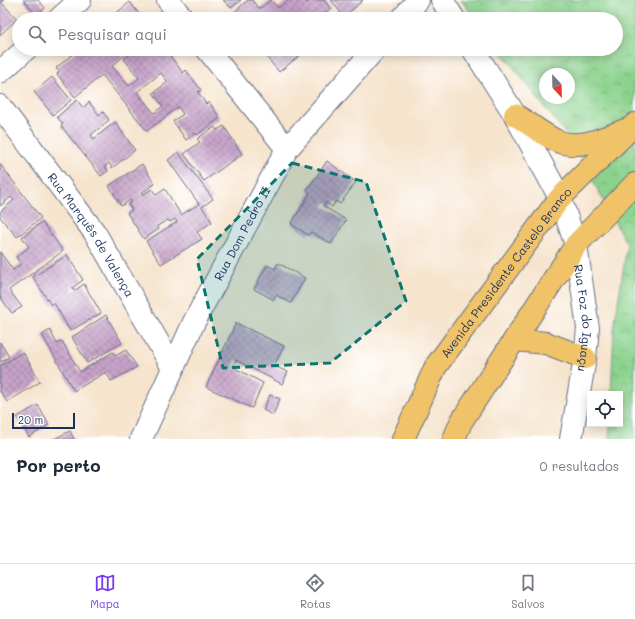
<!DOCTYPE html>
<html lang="pt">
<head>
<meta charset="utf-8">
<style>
  :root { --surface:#fff; --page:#f6f6f7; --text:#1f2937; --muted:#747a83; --line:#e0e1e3; --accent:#7c3aed }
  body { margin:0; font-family:Mali,sans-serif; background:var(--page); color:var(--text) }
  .controls { position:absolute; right:12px; bottom:12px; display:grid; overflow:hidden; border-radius:0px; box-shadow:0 2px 10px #0003 }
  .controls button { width:36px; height:36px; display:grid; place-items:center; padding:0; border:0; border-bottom:1px solid var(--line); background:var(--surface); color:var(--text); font:20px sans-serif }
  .compass { position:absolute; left:539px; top:68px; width:36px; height:36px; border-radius:50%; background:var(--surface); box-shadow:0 2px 10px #0003; rotate:158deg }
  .scale { position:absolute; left:12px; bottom:10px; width:63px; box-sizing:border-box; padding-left:4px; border:2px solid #1b2f5e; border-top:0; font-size:11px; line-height:14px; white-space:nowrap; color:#1b2f5e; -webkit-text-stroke:3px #fff; paint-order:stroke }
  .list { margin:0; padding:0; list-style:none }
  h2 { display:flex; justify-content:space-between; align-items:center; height:52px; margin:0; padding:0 16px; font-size:17px }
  h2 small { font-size:13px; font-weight:400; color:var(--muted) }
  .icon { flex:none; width:22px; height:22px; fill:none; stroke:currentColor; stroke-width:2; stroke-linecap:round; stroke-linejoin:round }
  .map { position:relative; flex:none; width:635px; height:439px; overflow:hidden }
  .search { position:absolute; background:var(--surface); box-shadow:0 2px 10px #0003; left:12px; right:12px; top:12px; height:44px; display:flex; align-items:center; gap:10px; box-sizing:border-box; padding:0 14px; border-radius:22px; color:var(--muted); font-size:15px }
  .sheet { height:124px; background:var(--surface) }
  nav { display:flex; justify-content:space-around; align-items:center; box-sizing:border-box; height:56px; border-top:1px solid var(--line); background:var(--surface); font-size:11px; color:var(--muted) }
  nav a { display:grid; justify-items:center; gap:2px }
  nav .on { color:var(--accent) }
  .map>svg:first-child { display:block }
</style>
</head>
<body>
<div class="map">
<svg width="635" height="439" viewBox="0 0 635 439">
  <defs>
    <pattern id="park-crowns" width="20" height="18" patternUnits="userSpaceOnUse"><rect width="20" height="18" fill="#8bd28d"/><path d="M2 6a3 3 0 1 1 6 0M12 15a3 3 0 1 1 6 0" fill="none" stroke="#71ab76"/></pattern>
    <pattern id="building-cross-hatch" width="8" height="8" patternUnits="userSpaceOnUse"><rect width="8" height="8" fill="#c7a3c9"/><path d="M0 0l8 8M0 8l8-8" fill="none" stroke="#a185a6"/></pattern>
  </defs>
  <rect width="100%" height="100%" fill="#fff"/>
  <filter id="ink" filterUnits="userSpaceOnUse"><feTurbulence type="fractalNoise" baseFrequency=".025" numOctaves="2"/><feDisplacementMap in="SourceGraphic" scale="8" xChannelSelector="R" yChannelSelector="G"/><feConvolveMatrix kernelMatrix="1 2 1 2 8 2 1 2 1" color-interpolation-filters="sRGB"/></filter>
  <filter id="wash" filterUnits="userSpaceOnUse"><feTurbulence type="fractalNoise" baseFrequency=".012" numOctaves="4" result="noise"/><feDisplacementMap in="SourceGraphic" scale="16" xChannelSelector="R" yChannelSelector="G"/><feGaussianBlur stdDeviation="0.9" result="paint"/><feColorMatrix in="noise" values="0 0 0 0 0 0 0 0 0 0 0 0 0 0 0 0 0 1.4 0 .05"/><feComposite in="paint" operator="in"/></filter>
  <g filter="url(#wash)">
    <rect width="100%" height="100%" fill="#f6e4cd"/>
    <path fill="url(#park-crowns)" stroke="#538076" fill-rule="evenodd" d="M 461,0 L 635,0 L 635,439 L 609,439 L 610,424 L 620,424 L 620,394 L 611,394 L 614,328 L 627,245 L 573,143 L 499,49 L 616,49 L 616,19 L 476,19 ZM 545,74 L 569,74 L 569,98 L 545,98 Z"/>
    <g id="blocks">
      <path fill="url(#building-cross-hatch)" fill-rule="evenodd" d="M 0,0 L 4,0 L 1,2 L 17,19 L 0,35 Z
        M 23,0 L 38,0 L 45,8 L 37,15 Z
        M 223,0 L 241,0 L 231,8 Z
        M 248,0 L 252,0 L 259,9 L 271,0 L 278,8 L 289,0 L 305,0 L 307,3 L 311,0 L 324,0 L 331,9 L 316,19 L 294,19 L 291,15 L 287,19 L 236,19 L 232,14 Z
        M 331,0 L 363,0 L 344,17 Z
        M 130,2 L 143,19 L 109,19 Z
        M 79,49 L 98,49 L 102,54 L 108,49 L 132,49 L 112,66 L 129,86 L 139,78 L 124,59 L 134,51 L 133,49 L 165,49 L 183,73 L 186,70 L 201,90 L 198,92 L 206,104 L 209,102 L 220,118 L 197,135 L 195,133 L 186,140 L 173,121 L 183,114 L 178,107 L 147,131 L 102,75 L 75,97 L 57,74 L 59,72 L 56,68 ZM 161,73 L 168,82 L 153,93 L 163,106 L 154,113 L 137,92 Z
        M 260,49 L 308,49 L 279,72 Z
        M 52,77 L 71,100 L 53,115 L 34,92 Z
        M 77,100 L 83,108 L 89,102 L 99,115 L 103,112 L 109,120 L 91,135 L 94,139 L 115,122 L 135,150 L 112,168 L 109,163 L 105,166 L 108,171 L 101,176 L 61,126 L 63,124 L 57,117 Z
        M 224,126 L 242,154 L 204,181 L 184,154 L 200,142 L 197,139 L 214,127 L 217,130 Z
        M 178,152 L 213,199 L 202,207 L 212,222 L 197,232 L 202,239 L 161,264 L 146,241 L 177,222 L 175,219 L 170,222 L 168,220 L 157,226 L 159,229 L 144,239 L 127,213 L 132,210 L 128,204 L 132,202 L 130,200 L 121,206 L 109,186 L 142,164 L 155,184 L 141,193 L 142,195 L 152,189 L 156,195 L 165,189 L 181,215 L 199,204 L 168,160 Z
        M 327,161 L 356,182 L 340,204 L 336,201 L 332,207 L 326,202 L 323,206 L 346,220 L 331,244 L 311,232 L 308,235 L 291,224 L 310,193 L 307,190 Z
        M 0,164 L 41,218 L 17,237 L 0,217 L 0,212 L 14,200 L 11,197 L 0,206 Z
        M 42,222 L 63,251 L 9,290 L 22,307 L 12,313 L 0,297 L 0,252 L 13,270 L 21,264 L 16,257 L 29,247 L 22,237 Z
        M 67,255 L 83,280 L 72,288 L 74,291 L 84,284 L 101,313 L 70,331 L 54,303 L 51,305 L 33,277 Z
        M 278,263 L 305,278 L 291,303 L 276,295 L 274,300 L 254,289 L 267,265 L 275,269 Z
        M 106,315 L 122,343 L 87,363 L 72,337 Z
        M 236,323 L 284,346 L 274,366 L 288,372 L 282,384 L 236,360 L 233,367 L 263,383 L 252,408 L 206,387 Z
        M 50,330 L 57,344 L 62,341 L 80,372 L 113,352 L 115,356 L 126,350 L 137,367 L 111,381 L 106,372 L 74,391 L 42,335 Z
        M 0,342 L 9,357 L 0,362 Z
        M 23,352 L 40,382 L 7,402 L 0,391 L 0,366 Z
        M 270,395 L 280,399 L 273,415 L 263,410 Z
        M 38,405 L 49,425 L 29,437 L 17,417 Z
        M 70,431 L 74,439 L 54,439 Z"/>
    </g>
  </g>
  <g filter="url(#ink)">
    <use href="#blocks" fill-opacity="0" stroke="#686e85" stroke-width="1"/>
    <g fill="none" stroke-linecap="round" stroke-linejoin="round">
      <defs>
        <g id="minor">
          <path d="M 168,0 L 183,19"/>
          <path d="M 442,0 L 454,19"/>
          <path d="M 59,19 L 80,0"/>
          <path d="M 402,19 L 418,0"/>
          <path d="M 207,49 L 287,149"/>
          <path id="s1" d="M 473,49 L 515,115 L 560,198 L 576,245 L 588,328 L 585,358 L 571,439"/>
          <path d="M 0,72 L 26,49"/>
          <path id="s2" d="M 0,106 L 95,233 L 173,368"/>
          <path id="s3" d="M 141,439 L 194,322 L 287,149 L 375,49"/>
        </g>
        <g id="major">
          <path d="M 515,115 C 529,123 542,134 557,141 C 579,150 604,138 625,130"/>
          <path d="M 515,340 L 546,343 L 585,358"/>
          <path id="s4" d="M 403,439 L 436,366 L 560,198 L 635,124"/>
          <path d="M 454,439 L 461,422 L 576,245 L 635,184"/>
        </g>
      </defs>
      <use href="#minor" stroke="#686e85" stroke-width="24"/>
      <use href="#major" stroke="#686e85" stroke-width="24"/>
      <use href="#minor" stroke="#fff" stroke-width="22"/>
      <use href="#major" stroke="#f0c369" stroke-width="22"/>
    </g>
  </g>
  <path fill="#0f766e" fill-opacity="0.2" stroke="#0f766e" stroke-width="3" stroke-dasharray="8 5" stroke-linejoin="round" d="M 292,163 L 366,182 L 406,301 L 330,363 L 223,368 L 197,259 Z"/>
  <g text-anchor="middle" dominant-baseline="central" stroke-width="3" stroke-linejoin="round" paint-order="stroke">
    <g font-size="12" fill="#1b2f5e" stroke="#fff">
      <text stroke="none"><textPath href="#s3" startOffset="229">Rua Dom Pedro II</textPath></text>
      <text stroke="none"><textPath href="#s2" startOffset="158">Rua Marquês de Valença</textPath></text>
      <text stroke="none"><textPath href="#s4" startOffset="197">Avenida Presidente Castelo Branco</textPath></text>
      <text stroke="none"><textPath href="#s1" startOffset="296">Rua Foz do Iguaçu</textPath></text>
    </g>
  </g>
</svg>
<div class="controls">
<button><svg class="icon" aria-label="locate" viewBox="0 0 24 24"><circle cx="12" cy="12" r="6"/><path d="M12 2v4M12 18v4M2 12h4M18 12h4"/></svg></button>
</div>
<svg class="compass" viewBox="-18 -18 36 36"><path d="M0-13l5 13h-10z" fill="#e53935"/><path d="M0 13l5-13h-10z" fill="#747a83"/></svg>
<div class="scale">20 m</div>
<div class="search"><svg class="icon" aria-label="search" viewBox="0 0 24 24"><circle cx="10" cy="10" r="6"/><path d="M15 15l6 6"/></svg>Pesquisar aqui</div>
</div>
<section class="sheet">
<h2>Por perto<small>0 resultados</small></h2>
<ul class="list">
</ul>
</section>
<nav>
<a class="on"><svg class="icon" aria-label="map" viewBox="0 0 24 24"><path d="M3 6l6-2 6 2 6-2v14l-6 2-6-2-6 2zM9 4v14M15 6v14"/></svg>Mapa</a>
<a><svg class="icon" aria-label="directions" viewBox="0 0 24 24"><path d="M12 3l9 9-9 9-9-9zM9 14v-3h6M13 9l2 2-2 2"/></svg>Rotas</a>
<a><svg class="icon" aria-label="saved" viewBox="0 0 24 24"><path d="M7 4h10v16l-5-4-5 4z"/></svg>Salvos</a>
</nav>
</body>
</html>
